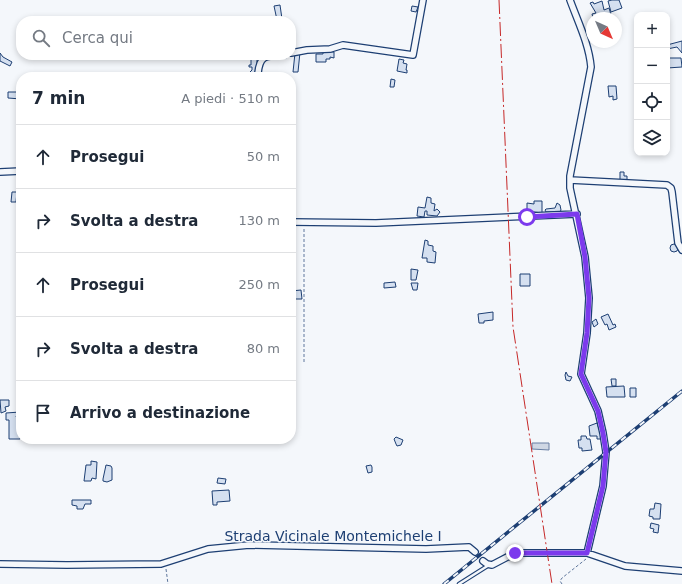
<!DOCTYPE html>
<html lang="it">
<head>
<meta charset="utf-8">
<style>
  :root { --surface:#fff; --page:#f6f6f7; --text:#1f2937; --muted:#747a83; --line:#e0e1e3 }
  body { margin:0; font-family:"DejaVu Sans",sans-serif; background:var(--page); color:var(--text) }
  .controls { position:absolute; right:12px; top:12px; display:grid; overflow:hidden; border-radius:8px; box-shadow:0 2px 6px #0003 }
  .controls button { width:36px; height:36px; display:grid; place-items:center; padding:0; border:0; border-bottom:1px solid var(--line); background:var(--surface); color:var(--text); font:20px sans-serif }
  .compass { position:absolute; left:586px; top:12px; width:36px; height:36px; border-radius:50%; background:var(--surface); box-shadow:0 2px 6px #0003; rotate:136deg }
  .stop { position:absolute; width:12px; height:12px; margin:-9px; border:3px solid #7c3aed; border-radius:50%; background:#fff }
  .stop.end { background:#7c3aed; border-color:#fff; box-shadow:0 1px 4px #0008 }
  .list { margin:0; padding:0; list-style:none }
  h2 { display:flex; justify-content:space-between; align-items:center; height:52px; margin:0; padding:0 16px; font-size:17px }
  h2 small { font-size:13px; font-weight:400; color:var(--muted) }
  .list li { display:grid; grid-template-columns:26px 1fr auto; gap:12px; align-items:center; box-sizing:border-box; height:64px; padding:0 16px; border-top:1px solid var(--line) }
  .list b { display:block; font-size:15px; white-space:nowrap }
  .list em { font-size:13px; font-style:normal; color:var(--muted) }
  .icon { flex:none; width:22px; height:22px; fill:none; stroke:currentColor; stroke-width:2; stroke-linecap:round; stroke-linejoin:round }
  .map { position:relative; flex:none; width:682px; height:584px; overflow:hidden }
  .search { position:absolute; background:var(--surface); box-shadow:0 2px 6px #0003; left:16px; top:16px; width:280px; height:44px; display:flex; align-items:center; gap:10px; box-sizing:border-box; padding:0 14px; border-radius:16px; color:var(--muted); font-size:15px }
  .panel { position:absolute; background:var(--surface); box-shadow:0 2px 6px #0003; left:16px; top:72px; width:280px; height:372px; border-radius:16px }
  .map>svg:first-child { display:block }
</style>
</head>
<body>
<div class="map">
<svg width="682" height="584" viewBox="0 0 682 584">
  <rect width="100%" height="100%" fill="#f4f7fb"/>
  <path fill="#cfd7e4" stroke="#687fa3" d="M 532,443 L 549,443 L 549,450 L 532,449 Z"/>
  <path fill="#d5e0f0" stroke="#1d3f73" d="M 612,0 L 619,0 L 622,8 L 611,12 L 608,1 Z
    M 602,1 L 604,10 L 609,8 L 612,18 L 593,18 L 592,14 L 596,13 L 590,3 L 593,2 L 594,4 Z
    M 280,5 L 282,19 L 277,20 L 274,6 Z
    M 412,6 L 418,7 L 416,12 L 411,11 Z
    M 682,41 L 682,53 L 677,47 L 667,49 L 667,45 Z
    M 300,52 L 298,72 L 293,72 L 295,53 Z
    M 323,52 L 334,52 L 334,58 L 330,57 L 330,59 L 326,59 L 326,62 L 316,62 L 316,54 L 323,54 Z
    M 0,53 L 3,57 L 12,62 L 10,66 L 0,61 Z
    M 251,58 L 257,58 L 257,73 L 255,75 L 250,72 L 252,70 L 252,67 L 249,67 L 249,65 L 251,65 Z
    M 667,58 L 681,58 L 682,67 L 667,68 Z
    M 399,59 L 404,60 L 403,63 L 407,64 L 406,70 L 407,70 L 407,73 L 397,71 Z
    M 391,79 L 395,80 L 394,87 L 390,87 Z
    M 18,83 L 21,83 L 21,99 L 8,98 L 8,92 L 17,92 Z
    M 608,86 L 616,86 L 617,99 L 613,100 L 613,96 L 609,97 Z
    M 620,172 L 624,172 L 624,176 L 627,176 L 627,180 L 620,180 Z
    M 12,192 L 17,192 L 16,202 L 11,202 Z
    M 427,197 L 431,198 L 431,203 L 435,204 L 434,211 L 437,209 L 440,212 L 437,216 L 427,215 L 427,211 L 425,211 L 424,217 L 417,216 L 418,207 L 425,208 Z
    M 534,201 L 542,201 L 542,213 L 527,211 L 527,203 L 534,204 Z
    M 557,203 L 560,205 L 561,210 L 560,212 L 546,212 L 545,210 L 546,209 L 555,208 Z
    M 425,240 L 428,241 L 428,245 L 433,246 L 433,251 L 436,252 L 435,263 L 427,262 L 427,258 L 422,258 Z
    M670 248a4 4 0 1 1 8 0a4 4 0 1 1-8 0Z
    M 411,269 L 418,270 L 416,280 L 411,280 Z
    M 520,274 L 530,274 L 530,286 L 520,286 Z
    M 395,282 L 396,287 L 384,288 L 384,283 Z
    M 411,283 L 418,283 L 417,290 L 413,290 Z
    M 301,290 L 302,299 L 291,299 L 291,291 Z
    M 493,312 L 493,320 L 484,321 L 484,323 L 479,323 L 478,314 Z
    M 608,314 L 613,325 L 615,324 L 616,327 L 609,330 L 607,324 L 605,325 L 601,317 Z
    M 596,319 L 598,324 L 594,327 L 592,322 Z
    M 566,372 L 568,376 L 572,377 L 570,381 L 566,380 L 565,375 Z
    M 611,379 L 616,379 L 616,386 L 612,386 Z
    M 624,386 L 625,397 L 607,397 L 606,387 Z
    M 630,388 L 636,388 L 636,397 L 630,397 Z
    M 0,400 L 9,400 L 9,406 L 5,407 L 6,411 L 1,413 Z
    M 20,412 L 19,415 L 16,416 L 17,419 L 19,419 L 20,428 L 21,428 L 20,439 L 9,439 L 9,420 L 6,420 L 6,413 Z
    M 597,423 L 600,432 L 602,439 L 597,439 L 597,436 L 590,436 L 589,426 Z
    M 581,436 L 586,436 L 587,439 L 590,439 L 592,450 L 582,451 L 582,448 L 579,448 L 578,440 L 581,440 Z
    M 396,437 L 403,440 L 401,445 L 397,446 L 396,444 L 394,439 Z
    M 91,461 L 97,462 L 96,479 L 92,478 L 91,481 L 84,481 L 86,465 L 91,465 Z
    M 106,465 L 111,466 L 112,468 L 112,480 L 107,482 L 103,481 L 103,479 Z
    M 371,465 L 372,467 L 372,472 L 368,473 L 366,466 Z
    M 218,478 L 226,479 L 225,484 L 217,483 Z
    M 229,490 L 230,501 L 217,502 L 217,505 L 213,505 L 212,491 Z
    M 72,500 L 91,500 L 91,504 L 85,504 L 83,509 L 77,509 L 77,506 L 72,505 Z
    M 655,503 L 661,504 L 660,519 L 653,519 L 653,517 L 649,516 L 650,509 L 654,509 Z
    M 651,523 L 659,525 L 658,533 L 653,532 L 654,529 L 650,528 Z"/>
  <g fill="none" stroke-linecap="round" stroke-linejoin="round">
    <path stroke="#c9d2e0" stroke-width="5.5" stroke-dasharray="5.5 3" stroke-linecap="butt" d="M 475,552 L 483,561"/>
    <defs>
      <path id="lane" d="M 459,584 L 489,565"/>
      <path id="street" d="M 570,0 C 578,22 589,44 591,67 L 570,176 L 570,188 L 585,257 L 589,298 L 587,333 L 581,374 L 598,411 L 603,433 L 606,452 L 603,486 L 587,553
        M 291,53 L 307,50 L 330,49 L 343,45 L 413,55 L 423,0
        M 258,73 C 260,54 267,56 284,55
        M 0,172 L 21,171
        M 570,180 L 667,185 L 671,188 L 672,192 L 678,243 L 682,250
        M 291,222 L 376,223 L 577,214
        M 483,561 L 487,564 L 492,565 L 515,553 L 587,553 L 625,566 L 682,571
        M 0,564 L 67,565 L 161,564 L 208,549 L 249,545 L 426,549 L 469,547 L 475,552"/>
    </defs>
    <use href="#lane" stroke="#1d3f73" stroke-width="4.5"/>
    <use href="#street" stroke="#1d3f73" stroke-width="8"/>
    <path stroke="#5e769c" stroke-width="1" stroke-dasharray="3 2" stroke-linecap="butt" d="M 304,229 L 304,364
      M 166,569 L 168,584
      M 562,584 L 560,581 L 562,578 L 586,559"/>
    <use href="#lane" stroke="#f4f7fb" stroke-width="2.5"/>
    <use href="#street" stroke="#f4f7fb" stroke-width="5.5"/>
    <defs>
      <path id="rail" d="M 444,584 L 682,391"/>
    </defs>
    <use href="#rail" stroke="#1d3f73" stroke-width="3.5"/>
    <use href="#rail" stroke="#f4f7fb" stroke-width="2" stroke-dasharray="6" stroke-linecap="butt"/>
    <path stroke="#c62828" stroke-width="1" stroke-dasharray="14 3 2 3" stroke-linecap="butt" d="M 499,0 L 513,327 L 552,584"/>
  </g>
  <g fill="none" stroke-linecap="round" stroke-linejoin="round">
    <path stroke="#7c3aed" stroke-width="5" d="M 515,553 L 587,553 L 603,486 L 606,452 L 603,433 L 598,411 L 581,374 L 587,333 L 589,298 L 585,257 L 577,214 L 527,217"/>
  </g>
  <g text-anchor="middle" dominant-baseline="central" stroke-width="3" stroke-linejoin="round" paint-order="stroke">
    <g font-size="14" fill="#1d3f73" stroke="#f4f7fb">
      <text x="333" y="536">Strada Vicinale Montemichele I</text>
    </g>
  </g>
</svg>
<div class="controls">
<button>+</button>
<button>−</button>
<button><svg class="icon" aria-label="locate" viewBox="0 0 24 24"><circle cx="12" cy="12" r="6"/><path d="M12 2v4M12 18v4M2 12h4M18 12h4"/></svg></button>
<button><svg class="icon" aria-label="layers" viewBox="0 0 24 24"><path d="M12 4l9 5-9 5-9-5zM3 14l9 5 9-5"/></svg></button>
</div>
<svg class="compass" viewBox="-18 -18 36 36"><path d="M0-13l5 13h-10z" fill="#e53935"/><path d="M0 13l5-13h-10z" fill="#747a83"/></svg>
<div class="stop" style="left:527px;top:217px"></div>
<div class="stop end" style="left:515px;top:553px"></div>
<div class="search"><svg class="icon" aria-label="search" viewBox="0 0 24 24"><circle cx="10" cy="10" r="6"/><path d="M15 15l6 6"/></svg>Cerca qui</div>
<section class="panel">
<h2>7 min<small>A piedi · 510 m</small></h2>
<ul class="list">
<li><svg class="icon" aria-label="ahead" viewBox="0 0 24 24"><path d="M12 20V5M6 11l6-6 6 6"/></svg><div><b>Prosegui</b></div><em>50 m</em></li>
<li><svg class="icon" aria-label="right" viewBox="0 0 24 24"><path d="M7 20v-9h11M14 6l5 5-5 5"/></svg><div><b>Svolta a destra</b></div><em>130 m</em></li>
<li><svg class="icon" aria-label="ahead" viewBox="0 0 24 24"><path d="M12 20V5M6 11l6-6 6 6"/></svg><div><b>Prosegui</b></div><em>250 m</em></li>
<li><svg class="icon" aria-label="right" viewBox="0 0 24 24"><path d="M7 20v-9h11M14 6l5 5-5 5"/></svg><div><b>Svolta a destra</b></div><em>80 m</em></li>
<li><svg class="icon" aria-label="arrive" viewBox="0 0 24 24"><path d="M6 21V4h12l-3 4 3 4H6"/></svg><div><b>Arrivo a destinazione</b></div></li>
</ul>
</section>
</div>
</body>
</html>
